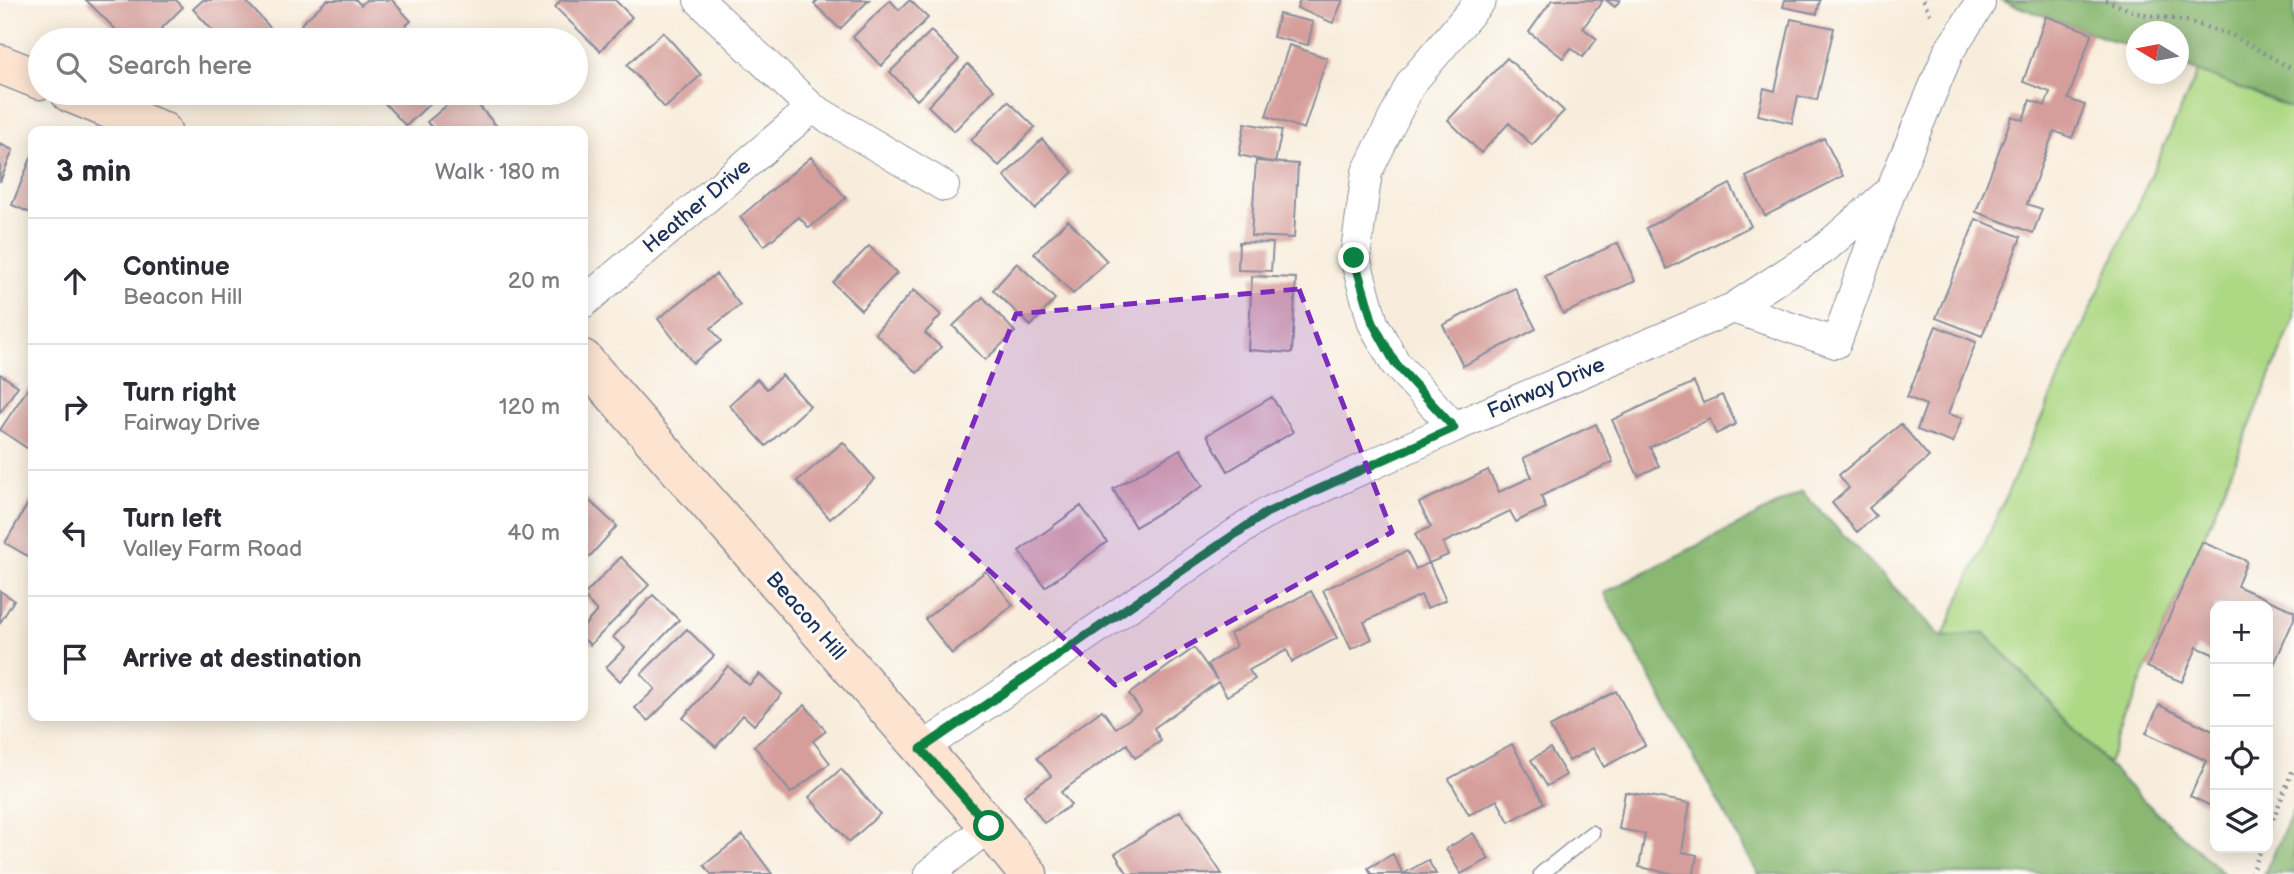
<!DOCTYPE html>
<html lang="en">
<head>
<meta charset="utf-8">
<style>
  :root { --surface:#fff; --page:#f2f2f3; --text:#2b2b33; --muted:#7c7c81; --line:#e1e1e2 }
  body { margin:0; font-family:"Balsamiq Sans",sans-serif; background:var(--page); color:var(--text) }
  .controls { position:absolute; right:21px; bottom:21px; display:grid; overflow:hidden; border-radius:14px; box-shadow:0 4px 18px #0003 }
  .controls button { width:63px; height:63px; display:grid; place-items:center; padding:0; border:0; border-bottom:2px solid var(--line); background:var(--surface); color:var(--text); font:35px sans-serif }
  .compass { position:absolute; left:2126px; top:21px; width:63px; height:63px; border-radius:50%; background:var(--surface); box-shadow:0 4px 18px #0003; rotate:280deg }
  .stop { position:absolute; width:21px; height:21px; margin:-16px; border:5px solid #0b8043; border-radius:50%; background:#fff }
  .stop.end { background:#0b8043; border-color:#fff; box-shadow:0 2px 7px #0008 }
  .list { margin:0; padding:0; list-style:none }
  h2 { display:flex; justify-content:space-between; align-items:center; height:91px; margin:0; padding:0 28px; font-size:30px }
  h2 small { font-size:23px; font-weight:400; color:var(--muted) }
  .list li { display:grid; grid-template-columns:46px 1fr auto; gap:21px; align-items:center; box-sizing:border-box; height:126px; padding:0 28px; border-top:2px solid var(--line) }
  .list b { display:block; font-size:26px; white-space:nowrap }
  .list p { margin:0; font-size:23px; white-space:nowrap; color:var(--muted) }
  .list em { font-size:23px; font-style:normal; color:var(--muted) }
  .icon { flex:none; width:38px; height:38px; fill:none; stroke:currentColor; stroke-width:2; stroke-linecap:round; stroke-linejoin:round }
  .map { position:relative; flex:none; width:2294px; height:874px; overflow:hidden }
  .search { position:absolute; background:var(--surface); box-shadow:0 4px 18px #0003; left:28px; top:28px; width:560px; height:77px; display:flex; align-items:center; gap:18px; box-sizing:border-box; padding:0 24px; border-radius:38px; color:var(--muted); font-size:26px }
  .panel { position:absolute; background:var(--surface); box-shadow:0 4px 18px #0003; left:28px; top:126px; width:560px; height:595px; border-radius:14px }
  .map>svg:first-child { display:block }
</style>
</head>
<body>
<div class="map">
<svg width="2294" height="874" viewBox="0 0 2294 874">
  <rect width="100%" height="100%" fill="#fdfcf7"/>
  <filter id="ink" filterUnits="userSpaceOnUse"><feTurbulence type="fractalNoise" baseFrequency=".0143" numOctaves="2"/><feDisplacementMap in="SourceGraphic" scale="14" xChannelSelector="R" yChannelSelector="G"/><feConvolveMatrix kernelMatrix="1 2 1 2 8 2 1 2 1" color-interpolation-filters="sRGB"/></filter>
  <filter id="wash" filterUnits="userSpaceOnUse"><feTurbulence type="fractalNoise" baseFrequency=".00686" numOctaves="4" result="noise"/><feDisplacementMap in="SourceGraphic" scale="28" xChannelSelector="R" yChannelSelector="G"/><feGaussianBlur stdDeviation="1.57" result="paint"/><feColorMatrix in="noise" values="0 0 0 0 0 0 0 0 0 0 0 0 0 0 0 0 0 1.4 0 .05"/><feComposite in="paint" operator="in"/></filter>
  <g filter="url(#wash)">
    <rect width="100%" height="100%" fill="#f8eddc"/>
    <path fill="#add884" stroke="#648471" stroke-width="2" d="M 2198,71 L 2294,109 L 2294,319 L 2202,542 L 2147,667 L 2108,764 L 1985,633 L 1942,638 Z"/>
    <path fill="#8ab872" stroke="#527468" stroke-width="2" d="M 2000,0 L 2294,0 L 2294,109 L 2179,64 L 2178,32 L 2136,32 L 2136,49 Z
      M 1802,492 L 1942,637 L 1985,633 L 2128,786 L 2224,874 L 1758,874 L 1604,593 Z
      M 2294,809 L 2294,874 L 2264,874 Z"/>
    <g id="blocks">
      <path fill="#d59e9b" d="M 86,0 L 176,0 L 183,7 L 150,40 L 126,40 Z
        M 203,0 L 245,0 L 274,32 L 266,40 L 221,40 L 193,9 Z
        M 327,0 L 356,0 L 361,5 L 366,0 L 392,0 L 411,21 L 390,40 L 317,40 L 301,24 Z
        M 561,0 L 615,0 L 632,17 L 600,51 L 555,7 Z
        M 818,0 L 869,0 L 840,29 L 814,4 Z
        M 890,0 L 899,10 L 910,0 L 928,18 L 881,66 L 853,37 Z
        M 1300,0 L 1343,0 L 1333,23 L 1297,8 Z
        M 1552,0 L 1603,0 L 1583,28 L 1597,39 L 1583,57 L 1571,48 L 1563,58 L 1529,32 Z
        M 1606,0 L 1620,0 L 1615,7 Z
        M 1785,0 L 1820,0 L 1817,14 L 1783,7 Z
        M 1279,14 L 1313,22 L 1308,45 L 1273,37 Z
        M 2046,16 L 2092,33 L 2068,99 L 2085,105 L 2072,138 L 2054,131 L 2027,204 L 2042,209 L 2033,233 L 1976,212 L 2012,116 L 2023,120 L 2030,100 L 2045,106 L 2050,92 L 2023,82 Z
        M 1791,19 L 1834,28 L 1817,100 L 1798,96 L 1792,123 L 1758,115 L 1764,88 L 1775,91 Z
        M 931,31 L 959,59 L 917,100 L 890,72 Z
        M 663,32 L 701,75 L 665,108 L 627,65 Z
        M 1289,45 L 1327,58 L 1304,129 L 1266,116 Z
        M 1507,58 L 1564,111 L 1532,145 L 1509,123 L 1481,153 L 1448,120 Z
        M 968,64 L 994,90 L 954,131 L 928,106 Z
        M 375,93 L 441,93 L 406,126 Z
        M 461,93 L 468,93 L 500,130 L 435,131 L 427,122 Z
        M 1008,101 L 1035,127 L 999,166 L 971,140 Z
        M 1245,123 L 1282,130 L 1275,163 L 1239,155 Z
        M 1824,138 L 1843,176 L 1765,216 L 1746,177 Z
        M 1042,139 L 1073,172 L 1035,209 L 1004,176 Z
        M 0,144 L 13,150 L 0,182 Z
        M 33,153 L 33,214 L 12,205 Z
        M 811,157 L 846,198 L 809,228 L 799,217 L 764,246 L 740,217 Z
        M 1256,161 L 1298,164 L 1294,238 L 1251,236 Z
        M 1730,184 L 1751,226 L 1667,269 L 1646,228 Z
        M 1976,219 L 2021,237 L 1982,336 L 1936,318 Z
        M 1068,220 L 1107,261 L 1073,294 L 1034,253 Z
        M 1239,242 L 1273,243 L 1271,271 L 1238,270 Z
        M 1618,243 L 1635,281 L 1563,314 L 1545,276 Z
        M 869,246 L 897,273 L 861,310 L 833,283 Z
        M 1017,263 L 1055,299 L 1031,326 L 993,290 Z
        M 716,274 L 740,305 L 711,328 L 721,341 L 693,363 L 658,319 Z
        M 1252,276 L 1296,278 L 1292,353 L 1248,350 Z
        M 1515,288 L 1536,329 L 1463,366 L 1443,325 Z
        M 914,290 L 941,315 L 925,333 L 941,347 L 917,373 L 875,333 Z
        M 983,297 L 1015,332 L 985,360 L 953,326 Z
        M 1936,326 L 1976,342 L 1948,414 L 1962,418 L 1953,443 L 1917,430 L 1926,405 L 1907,397 Z
        M 0,374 L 18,386 L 0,413 Z
        M 782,375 L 810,406 L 766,446 L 729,405 L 757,379 L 767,389 Z
        M 1694,382 L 1703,403 L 1722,395 L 1736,424 L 1716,434 L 1710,419 L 1650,447 L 1659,466 L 1638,476 L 1612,420 Z
        M 28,388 L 33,391 L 33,445 L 30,450 L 0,430 Z
        M 1272,397 L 1293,432 L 1228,471 L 1207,435 Z
        M 1596,424 L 1613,462 L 1541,496 L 1546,508 L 1530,515 L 1516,522 L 1510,511 L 1443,543 L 1448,555 L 1429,563 L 1446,600 L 1427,608 L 1421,595 L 1364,622 L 1372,639 L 1351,649 L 1323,590 L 1407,551 L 1416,569 L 1429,563 L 1415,534 L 1431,527 L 1419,503 L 1488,470 L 1499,492 L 1532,477 L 1523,458 Z
        M 1901,424 L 1929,457 L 1869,508 L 1876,516 L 1857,532 L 1832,503 L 1849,488 L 1839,475 Z
        M 843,442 L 875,479 L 830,519 L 797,481 Z
        M 1180,449 L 1203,486 L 1135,527 L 1113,489 Z
        M 33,495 L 33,559 L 5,543 Z
        M 583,495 L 617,526 L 583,564 Z
        M 1081,506 L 1107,542 L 1045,587 L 1019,551 Z
        M 2202,542 L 2247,561 L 2237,586 L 2294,611 L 2294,619 L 2268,678 L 2268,606 L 2215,606 L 2215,655 L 2197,647 L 2182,682 L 2147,667 Z
        M 621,557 L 649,585 L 590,645 L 583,638 L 583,627 L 597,611 L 583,596 Z
        M 986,571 L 1013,605 L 952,654 L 925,619 Z
        M 0,591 L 14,600 L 0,623 Z
        M 1311,591 L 1337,638 L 1292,662 L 1287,650 L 1249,670 L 1255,679 L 1227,696 L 1218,682 L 1154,728 L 1161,741 L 1135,758 L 1127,744 L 1061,792 L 1071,805 L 1044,823 L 1024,795 L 1051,776 L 1037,758 L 1102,710 L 1116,728 L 1141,711 L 1129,694 L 1194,648 L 1217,680 L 1208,664 L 1236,646 L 1230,634 Z
        M 653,595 L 679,620 L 620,681 L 606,667 L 625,648 L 613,637 Z
        M 687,629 L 714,656 L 648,721 L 635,708 L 655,689 L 641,674 Z
        M 728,666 L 749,685 L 759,674 L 782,694 L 754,725 L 743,715 L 716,747 L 683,718 Z
        M 1616,691 L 1645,745 L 1604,767 L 1593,748 L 1569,761 L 1550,727 Z
        M 805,705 L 826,731 L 813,741 L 830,763 L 791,793 L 754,746 Z
        M 2159,705 L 2215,732 L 2215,808 L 2190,796 L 2207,761 L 2146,733 Z
        M 1512,744 L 1544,803 L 1509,822 L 1497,800 L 1469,815 L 1449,779 Z
        M 1550,748 L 1566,775 L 1547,786 L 1531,760 Z
        M 841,769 L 880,814 L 849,842 L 809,797 Z
        M 1625,792 L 1690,803 L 1682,852 L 1697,855 L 1694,874 L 1675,874 L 1639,867 L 1645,834 L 1619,829 Z
        M 1180,811 L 1222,874 L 1128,874 L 1115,854 Z
        M 1473,833 L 1489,859 L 1461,874 L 1446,849 Z
        M 743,835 L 772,874 L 711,874 L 704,865 Z
        M 1393,854 L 1403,874 L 1371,874 L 1368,868 Z
        M 1428,860 L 1436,874 L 1403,874 Z"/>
    </g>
  </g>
  <g filter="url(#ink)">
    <use href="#blocks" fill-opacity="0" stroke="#8a8e9d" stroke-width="2"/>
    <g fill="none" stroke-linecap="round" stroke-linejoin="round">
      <defs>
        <path id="lane" d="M 1541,874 L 1592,833"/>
        <path id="street" d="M 699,0 L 812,108 L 944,186
          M 583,303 L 812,108
          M 1733,308 L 1825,248 L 1889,192
          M 1454,427 L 1395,363 L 1373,323 L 1355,258 L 1367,172 L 1411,83 L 1481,0
          M 921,749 L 1266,513 L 1454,427 L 1733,308 L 1836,343 L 1891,190 L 1949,51 L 1980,4
          M 929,874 L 989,826"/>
        <path id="secondary" d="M 0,64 L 40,80
          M 70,93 L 162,131
          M 583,359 L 989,826 L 1028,874"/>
      </defs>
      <use href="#lane" stroke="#8a8e9d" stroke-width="17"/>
      <use href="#street" stroke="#8a8e9d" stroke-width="32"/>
      <use href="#secondary" stroke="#8a8e9d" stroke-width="41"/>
      <path stroke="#8a8e9d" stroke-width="4.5" stroke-dasharray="2 5" stroke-linecap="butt" d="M 1923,0 L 1932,18
        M 2105,0 L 2137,13 L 2186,21 L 2232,35 L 2294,70
        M 2268,832 L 2294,767
        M 2251,874 L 2262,848"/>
      <use href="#lane" stroke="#fff" stroke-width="14"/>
      <use href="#street" stroke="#fff" stroke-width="30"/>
      <use href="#secondary" stroke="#fde4d1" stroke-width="38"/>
    </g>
  </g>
  <g fill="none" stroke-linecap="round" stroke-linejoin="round" filter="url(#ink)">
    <path stroke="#0b8043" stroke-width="9" d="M 989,826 L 921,749 L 1266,513 L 1454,428 L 1395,363 L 1373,323 L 1354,258"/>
  </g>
  <path fill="#7b2cbf" fill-opacity="0.2" stroke="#7b2cbf" stroke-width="5" stroke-dasharray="14 9" stroke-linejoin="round" d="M 1299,289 L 1392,532 L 1115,685 L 935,521 L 1016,314 Z"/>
  <g text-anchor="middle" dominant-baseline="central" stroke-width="6" stroke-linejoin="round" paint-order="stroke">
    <g font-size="21" fill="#1b2f5e" stroke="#fdfcf7">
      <text transform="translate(697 206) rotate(-40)">Heather Drive</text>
      <text transform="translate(1546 388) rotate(-23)">Fairway Drive</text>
      <text transform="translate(806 616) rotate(49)">Beacon Hill</text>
    </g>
  </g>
</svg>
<div class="controls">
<button>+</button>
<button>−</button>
<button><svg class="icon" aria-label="locate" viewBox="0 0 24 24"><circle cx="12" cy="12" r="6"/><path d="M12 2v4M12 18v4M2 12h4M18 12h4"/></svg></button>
<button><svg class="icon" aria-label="layers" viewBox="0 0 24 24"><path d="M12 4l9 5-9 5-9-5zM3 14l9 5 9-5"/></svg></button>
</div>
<svg class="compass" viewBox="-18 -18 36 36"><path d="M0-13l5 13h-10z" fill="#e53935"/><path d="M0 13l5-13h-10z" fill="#7c7c81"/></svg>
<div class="stop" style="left:989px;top:826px"></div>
<div class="stop end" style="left:1354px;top:258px"></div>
<div class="search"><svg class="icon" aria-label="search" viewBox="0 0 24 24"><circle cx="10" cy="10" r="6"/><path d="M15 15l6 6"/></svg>Search here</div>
<section class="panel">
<h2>3 min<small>Walk · 180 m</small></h2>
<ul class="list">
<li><svg class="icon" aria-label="ahead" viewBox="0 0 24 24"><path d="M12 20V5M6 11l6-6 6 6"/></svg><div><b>Continue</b><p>Beacon Hill</p></div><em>20 m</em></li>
<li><svg class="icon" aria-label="right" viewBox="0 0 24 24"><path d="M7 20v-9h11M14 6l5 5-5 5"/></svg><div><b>Turn right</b><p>Fairway Drive</p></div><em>120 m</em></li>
<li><svg class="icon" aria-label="left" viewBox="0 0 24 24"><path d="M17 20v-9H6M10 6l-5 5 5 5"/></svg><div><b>Turn left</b><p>Valley Farm Road</p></div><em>40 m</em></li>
<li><svg class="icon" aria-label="arrive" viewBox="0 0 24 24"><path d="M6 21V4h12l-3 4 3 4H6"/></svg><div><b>Arrive at destination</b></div></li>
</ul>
</section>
</div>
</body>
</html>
